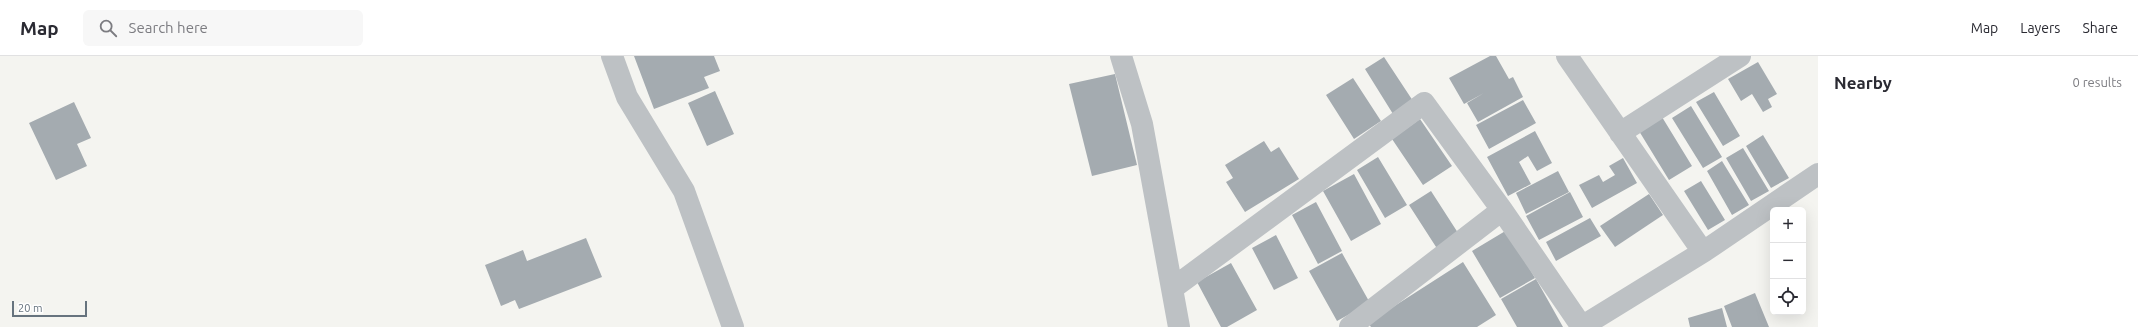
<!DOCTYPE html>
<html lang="en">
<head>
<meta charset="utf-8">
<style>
  :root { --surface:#fff; --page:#f7f7f7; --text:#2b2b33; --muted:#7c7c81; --line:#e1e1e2 }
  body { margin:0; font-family:Ubuntu,sans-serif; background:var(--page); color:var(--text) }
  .controls { position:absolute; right:12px; bottom:12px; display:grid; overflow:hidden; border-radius:6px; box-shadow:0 4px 16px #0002 }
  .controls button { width:36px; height:36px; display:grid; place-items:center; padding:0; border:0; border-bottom:1px solid var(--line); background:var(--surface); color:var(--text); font:20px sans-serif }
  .scale { position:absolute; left:12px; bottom:10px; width:75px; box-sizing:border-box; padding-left:4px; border:2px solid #66737e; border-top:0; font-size:11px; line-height:14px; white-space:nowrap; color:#66737e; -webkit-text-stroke:3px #fff; paint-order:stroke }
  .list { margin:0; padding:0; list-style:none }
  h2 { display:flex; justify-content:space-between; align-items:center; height:52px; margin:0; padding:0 16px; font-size:17px }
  h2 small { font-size:13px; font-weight:400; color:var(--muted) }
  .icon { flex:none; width:22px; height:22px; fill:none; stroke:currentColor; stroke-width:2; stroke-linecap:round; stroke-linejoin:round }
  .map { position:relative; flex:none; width:1818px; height:271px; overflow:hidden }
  header { display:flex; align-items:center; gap:24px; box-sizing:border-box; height:56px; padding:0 20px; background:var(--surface); border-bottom:1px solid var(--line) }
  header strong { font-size:19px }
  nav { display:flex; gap:22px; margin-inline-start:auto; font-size:14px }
  .search { width:280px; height:36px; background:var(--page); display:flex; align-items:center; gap:10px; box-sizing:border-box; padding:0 14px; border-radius:6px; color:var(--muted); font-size:15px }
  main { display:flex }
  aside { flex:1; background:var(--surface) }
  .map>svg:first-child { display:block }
</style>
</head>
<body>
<header>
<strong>Map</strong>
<div class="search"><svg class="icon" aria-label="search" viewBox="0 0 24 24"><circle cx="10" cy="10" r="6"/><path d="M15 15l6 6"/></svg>Search here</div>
<nav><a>Map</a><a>Layers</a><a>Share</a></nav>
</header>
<main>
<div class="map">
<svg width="1818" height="271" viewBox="0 0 1818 271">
  <rect width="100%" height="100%" fill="#f4f4f0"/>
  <path fill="#a4abb0" d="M 634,0 L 714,0 L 720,15 L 704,21 L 709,32 L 654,53 Z
    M 1490,0 L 1496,0 L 1509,23 L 1513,21 L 1523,41 L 1478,66 L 1467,47 L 1484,37 L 1464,48 L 1449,22 Z
    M 1384,1 L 1413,45 L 1393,58 L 1365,13 Z
    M 1758,6 L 1777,38 L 1768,43 L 1772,51 L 1763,56 L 1752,38 L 1741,45 L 1728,23 Z
    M 1115,18 L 1137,109 L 1092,120 L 1069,28 Z
    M 1353,22 L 1381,65 L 1354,83 L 1326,39 Z
    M 715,35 L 734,78 L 707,90 L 688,47 Z
    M 1714,36 L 1740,80 L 1723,90 L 1696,46 Z
    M 1523,44 L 1536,67 L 1489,93 L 1476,69 Z
    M 74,46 L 91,82 L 77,88 L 87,110 L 56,124 L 29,67 Z
    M 1691,50 L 1722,101 L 1703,112 L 1672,62 Z
    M 1662,61 L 1692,110 L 1669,124 L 1639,75 Z
    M 1420,63 L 1452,110 L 1423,129 L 1392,83 Z
    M 1535,75 L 1552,107 L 1537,115 L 1528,100 L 1519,106 L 1531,128 L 1508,140 L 1487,101 Z
    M 1763,79 L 1789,122 L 1771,132 L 1746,90 Z
    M 1264,85 L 1271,96 L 1279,91 L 1299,123 L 1245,156 L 1226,126 L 1233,122 L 1225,109 Z
    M 1743,92 L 1769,135 L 1751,145 L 1726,102 Z
    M 1378,101 L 1407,149 L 1385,162 L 1357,114 Z
    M 1623,102 L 1637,127 L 1592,152 L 1579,129 L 1599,119 L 1603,126 L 1615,119 L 1609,110 Z
    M 1722,105 L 1749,149 L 1732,159 L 1707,115 Z
    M 1558,115 L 1569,136 L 1526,158 L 1516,137 Z
    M 1354,118 L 1381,168 L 1351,185 L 1323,135 Z
    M 1701,125 L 1725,164 L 1708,174 L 1684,135 Z
    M 1431,135 L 1460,180 L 1438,194 L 1409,149 Z
    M 1570,136 L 1583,161 L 1539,184 L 1526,160 Z
    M 1649,138 L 1663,159 L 1615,191 L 1600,170 Z
    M 1316,146 L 1342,195 L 1318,208 L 1292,159 Z
    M 1590,162 L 1601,180 L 1556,205 L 1546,186 Z
    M 1507,174 L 1535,222 L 1500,242 L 1472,195 Z
    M 1276,179 L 1298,222 L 1274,234 L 1252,192 Z
    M 586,182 L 602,221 L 519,253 L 515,244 L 501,250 L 485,209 L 523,194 L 527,205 Z
    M 1342,197 L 1370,247 L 1337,265 L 1309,215 Z
    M 1463,206 L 1496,259 L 1477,271 L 1371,271 L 1368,267 Z
    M 1231,207 L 1257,254 L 1227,271 L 1221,271 L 1197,226 Z
    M 1536,223 L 1563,271 L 1517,271 L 1501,243 Z
    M 1755,237 L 1769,271 L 1732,271 L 1724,250 Z
    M 1722,252 L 1727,271 L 1690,271 L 1688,262 Z"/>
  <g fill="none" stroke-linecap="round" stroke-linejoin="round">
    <path stroke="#bdc1c4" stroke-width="22" d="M 612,0 L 627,41 L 684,135 L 733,271
      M 1121,0 L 1142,68 L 1179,271
      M 1567,0 L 1703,196
      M 1620,77 L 1740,0
      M 1173,232 L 1424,47 L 1502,154 L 1582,271
      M 1350,271 L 1502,154
      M 1581,271 L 1703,196 L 1818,118"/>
  </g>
</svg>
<div class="controls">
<button>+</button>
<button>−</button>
<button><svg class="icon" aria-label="locate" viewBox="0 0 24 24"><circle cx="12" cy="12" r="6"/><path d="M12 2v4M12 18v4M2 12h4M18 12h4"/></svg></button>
</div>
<div class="scale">20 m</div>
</div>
<aside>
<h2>Nearby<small>0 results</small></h2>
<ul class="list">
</ul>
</aside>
</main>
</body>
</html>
